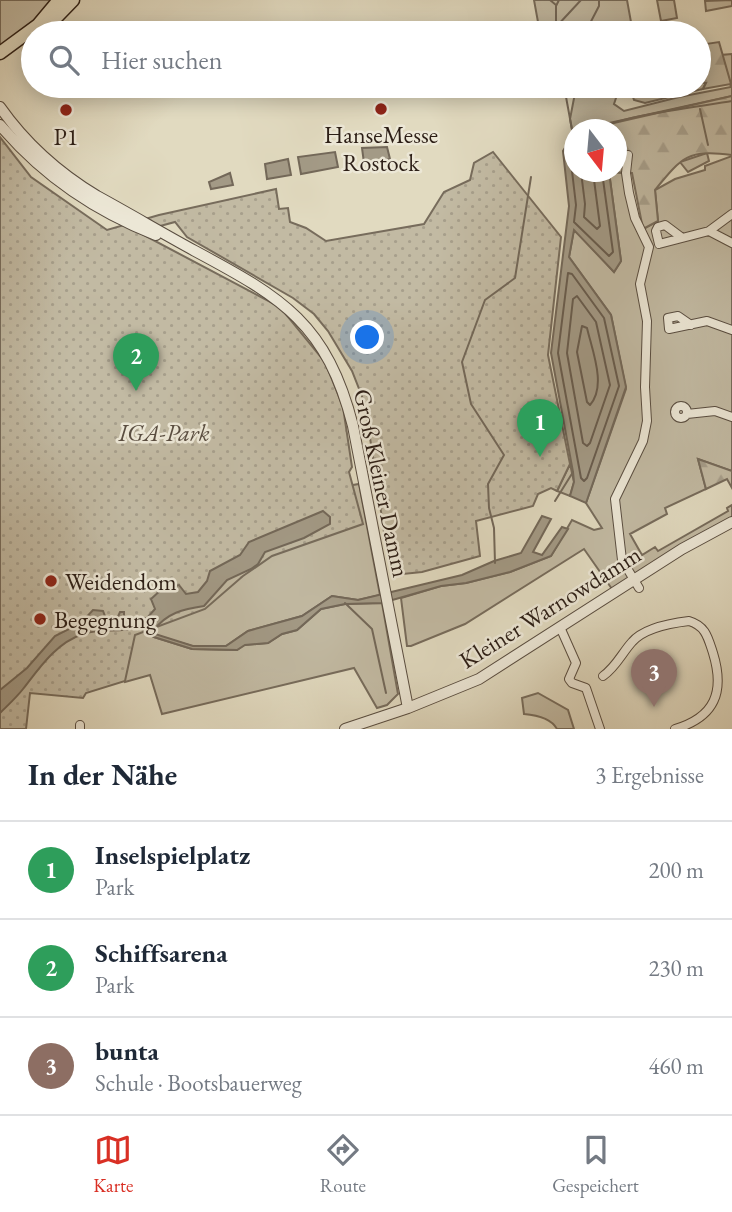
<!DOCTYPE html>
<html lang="de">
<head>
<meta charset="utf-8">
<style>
  :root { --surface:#fff; --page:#f6f6f7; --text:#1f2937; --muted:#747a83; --line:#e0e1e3; --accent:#d93025 }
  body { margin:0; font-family:"EB Garamond",serif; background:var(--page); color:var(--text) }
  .compass { position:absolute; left:564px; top:119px; width:63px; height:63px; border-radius:50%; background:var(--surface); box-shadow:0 4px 18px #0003; rotate:164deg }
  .you { position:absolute; left:368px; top:338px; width:24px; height:24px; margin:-18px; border:5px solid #fff; border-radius:50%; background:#1a73e8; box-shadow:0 0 0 10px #1a73e833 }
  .badge { display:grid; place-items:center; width:46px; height:46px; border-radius:50%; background:var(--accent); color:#fff; font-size:23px; font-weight:700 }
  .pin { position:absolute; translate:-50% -58px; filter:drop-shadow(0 2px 4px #0008) }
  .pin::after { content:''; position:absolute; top:37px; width:24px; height:21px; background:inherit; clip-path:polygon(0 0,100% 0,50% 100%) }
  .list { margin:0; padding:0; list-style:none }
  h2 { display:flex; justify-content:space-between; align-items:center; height:91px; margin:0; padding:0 28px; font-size:30px }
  h2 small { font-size:23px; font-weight:400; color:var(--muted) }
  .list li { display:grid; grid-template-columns:46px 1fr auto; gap:21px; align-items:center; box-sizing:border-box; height:98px; padding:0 28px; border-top:2px solid var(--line) }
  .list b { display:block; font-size:26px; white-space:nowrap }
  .list p { margin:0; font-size:23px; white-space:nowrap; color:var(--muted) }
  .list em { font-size:23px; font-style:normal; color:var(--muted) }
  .icon { flex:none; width:38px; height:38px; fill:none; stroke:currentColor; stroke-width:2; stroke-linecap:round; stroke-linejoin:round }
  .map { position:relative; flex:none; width:732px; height:729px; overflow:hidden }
  .search { position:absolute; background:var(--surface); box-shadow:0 4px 18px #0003; left:21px; right:21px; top:21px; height:77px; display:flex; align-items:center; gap:18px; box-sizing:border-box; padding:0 24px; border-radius:38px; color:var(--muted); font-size:26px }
  .sheet { height:385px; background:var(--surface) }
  nav { display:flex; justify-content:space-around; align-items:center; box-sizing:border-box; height:98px; border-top:2px solid var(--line); background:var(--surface); font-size:19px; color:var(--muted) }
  nav a { display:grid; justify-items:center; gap:4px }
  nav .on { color:var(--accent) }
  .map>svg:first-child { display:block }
</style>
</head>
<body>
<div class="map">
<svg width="732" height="729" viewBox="0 0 732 729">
  <defs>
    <pattern id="forest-firs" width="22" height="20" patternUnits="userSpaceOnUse" patternTransform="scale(1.75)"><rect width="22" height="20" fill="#c2baa3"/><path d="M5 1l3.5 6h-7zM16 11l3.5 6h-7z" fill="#a79f8c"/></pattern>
    <pattern id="park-dots" width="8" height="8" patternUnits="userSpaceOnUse" patternTransform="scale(1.75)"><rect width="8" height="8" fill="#c2baa3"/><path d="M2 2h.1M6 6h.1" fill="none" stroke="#a79f8c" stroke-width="1.8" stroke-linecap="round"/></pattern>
  </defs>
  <rect width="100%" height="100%" fill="#e1dac0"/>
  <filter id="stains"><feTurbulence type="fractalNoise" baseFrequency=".00286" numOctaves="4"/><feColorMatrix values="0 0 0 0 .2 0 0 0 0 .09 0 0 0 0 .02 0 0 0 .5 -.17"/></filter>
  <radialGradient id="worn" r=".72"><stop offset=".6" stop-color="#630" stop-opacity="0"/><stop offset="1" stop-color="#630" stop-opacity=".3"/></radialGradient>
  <path fill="#c2baa3" stroke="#776c5c" stroke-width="2" d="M 0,0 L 53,0 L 46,11 L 0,49 Z
    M 534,0 L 627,0 L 633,33 L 540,33 Z
    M 657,0 L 674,0 L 677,18 L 661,21 Z
    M 732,0 L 732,6 L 706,11 L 705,1 Z
    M 732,54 L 732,96 L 605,124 L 600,129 L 574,130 L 573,135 L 570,119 L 575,93 L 594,86 L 615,89 L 617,95 L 614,104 L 624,111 L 679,97 L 731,87 L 721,55 Z
    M 699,82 L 706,83 L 703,89 L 645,103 L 634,100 L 632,94 L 619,86 L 699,86 Z
    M 707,153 L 709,161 L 688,172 L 680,162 Z
    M 732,156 L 732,471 L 698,459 L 706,489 L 665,508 L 667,514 L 630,534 L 642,555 L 655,547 L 658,551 L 728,511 L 727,508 L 732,505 L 732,519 L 612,589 L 584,549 L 465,624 L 411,646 L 407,646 L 401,598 L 441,586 L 466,583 L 510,572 L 551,556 L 572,520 L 594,530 L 602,528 L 586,503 L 626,389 L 611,315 L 569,257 L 574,229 L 614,272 L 621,261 L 609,172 L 623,173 L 638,232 L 658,221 L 655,190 L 675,179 L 705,170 L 705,166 Z
    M 570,464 L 574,482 L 570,496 L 557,491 Z
    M 359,484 L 380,595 L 358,600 L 332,596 L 302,616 L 248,631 L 226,646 L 192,646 L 155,635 L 154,630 L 161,621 L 353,485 Z
    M 382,603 L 398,694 L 387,705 L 377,708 L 354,668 L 162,714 L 150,675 L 125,682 L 124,678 L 91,643 L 138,627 L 154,637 L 192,649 L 237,650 L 244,645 L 268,643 L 282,634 L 297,630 L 321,609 L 345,604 Z
    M 538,693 L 568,710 L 574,729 L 557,729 C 551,718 536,715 524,714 L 522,698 Z"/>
  <path fill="url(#forest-firs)" stroke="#776c5c" stroke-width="2" d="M 719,42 L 731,84 L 703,89 L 706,83 L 699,82 L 699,45 Z
    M 732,96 L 732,155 C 688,149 682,157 655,190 L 658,221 L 643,229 L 632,173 L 612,172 L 616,172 L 616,130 L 600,130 L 605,125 Z
    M 698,459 L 732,471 L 732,488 L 727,479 L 706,489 Z"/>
  <path fill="url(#park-dots)" stroke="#776c5c" stroke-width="2" d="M 0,137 L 31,177 L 107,230 L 159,215 L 276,189 L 279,209 L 288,208 L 290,222 L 306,228 L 326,241 L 424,224 L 444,192 L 470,180 L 474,163 L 493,152 L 561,237 L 548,355 L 570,464 L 557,491 L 551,488 L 538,494 L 533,506 L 476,521 L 480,556 L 422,572 L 403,574 L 390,553 L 384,532 L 365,404 L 352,371 L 328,331 L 314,314 L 293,298 L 187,237 L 175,222 L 138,232 L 280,307 L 325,362 L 343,407 L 352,467 L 349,472 L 363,524 L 272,556 L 243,576 L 205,609 L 135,635 L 125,681 L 86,693 L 83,698 L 30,693 L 26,729 L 0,729 Z"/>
  <path fill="#a39a86" stroke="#736859" stroke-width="2" d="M 573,135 L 574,135 L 574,172 L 609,172 L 621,261 L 614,272 L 574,230 L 569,257 L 611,315 L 626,387 L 586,503 L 570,496 L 574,482 L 573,472 L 551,353 L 569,206 L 563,151 Z
    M 387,147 L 390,159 L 364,163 L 362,148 Z
    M 335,152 L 338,167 L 301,174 L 298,157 Z
    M 288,159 L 291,175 L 267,179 L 265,164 Z
    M 230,173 L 233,185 L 211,189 L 209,182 Z
    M 323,511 L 330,517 L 330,524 L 304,538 L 265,552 L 258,564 L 251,569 L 227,580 L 204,606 C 183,609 167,613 154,630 L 155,634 L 193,646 L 226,646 L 248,631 L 302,616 L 332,596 L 358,600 L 462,575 L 494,561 L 521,553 L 542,516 L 551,519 L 533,552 L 542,555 L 562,527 L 568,529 L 551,556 L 510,572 L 466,583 L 441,586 L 382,603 L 345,604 L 321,609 L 297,630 L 282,634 L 268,643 L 245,645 L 237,650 L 192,649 L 154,637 L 138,627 C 121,633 101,628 83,634 C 56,643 40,667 23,689 C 16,698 8,705 0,713 L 0,690 L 27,668 L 55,636 L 81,623 L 93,610 L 103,611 L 108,624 L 116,621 L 120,612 L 124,612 L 124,621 L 147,618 L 155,609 L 151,599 L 162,589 L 179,585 L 186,594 L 198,592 L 207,581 L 210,571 L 240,555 L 249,542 Z"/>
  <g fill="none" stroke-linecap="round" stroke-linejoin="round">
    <path stroke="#685c4e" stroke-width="2" d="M 574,146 L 570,154 L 576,205 L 574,222 L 609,256 L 613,252 L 602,172
      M 581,172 L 585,204 L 584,217 L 597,229 L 600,226 L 593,172
      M 568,273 L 572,274 L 604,318 L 619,386 L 587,478 L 584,481 L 581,478 L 558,353 Z
      M 577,296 L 596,322 L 610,385 L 590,443 L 587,446 L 583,443 L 567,353 L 573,299 Z
      M 582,326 L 587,328 C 592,350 607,386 590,405 L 587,402 L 577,352 Z"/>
    <path stroke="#736859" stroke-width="2" d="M 550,0 L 556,5
      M 556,26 L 556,6 L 559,0
      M 557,33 L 556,27 L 581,0
      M 585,33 L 599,6 L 599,0
      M 564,86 L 573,135
      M 700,109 L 708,145
      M 598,130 C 614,116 705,106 732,101
      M 555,501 L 573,472
      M 495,563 L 494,528 L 489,508 L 488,484 L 504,455 L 471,404 L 462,362 L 485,300 L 515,278 L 531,177
      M 345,603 L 372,629 L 386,693"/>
    <defs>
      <path id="minor" d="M 628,155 L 626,173 L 629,193 L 635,218 L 649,247 L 640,284 L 647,321 L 645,387 L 647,421 L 643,441 L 615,499 L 622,560 L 639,588
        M 709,231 L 732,214
        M 681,237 L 665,225 L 658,227 L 656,231 L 659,244 L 709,231 L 732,243
        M 691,325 L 678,316 L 668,318 L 669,329 L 707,321 L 732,330
        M675 412a6 6 0 1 1 12 0a6 6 0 1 1-12 0Z
        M 687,414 L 715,411 L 732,417
        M 560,627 L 576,663 L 569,679 L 572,683 L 586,688 L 600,729
        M 603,676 C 616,667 622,653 632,642 C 644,628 672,623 689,621 C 706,626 708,638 713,653 C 725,692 715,717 675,729
        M 80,729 L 80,725"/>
      <path id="tertiary" d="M 0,107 C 26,144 59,173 97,196 C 130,214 162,233 195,251 C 283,298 327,324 353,426 L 408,708
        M 0,125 C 43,176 95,211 156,235
        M 345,729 L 408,708 L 479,679 L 682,549 L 732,522"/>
      <path id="trunk" d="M 41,33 L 73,0
        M 0,53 L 38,25 L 59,0"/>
    </defs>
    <use href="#minor" stroke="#594d40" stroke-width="10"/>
    <use href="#tertiary" stroke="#594d40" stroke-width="12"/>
    <use href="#trunk" stroke="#2c1e16" stroke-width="15"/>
    <use href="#minor" stroke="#ece7d6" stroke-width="8"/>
    <use href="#tertiary" stroke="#ece7d6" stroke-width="10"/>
    <use href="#trunk" stroke="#e1dac0" stroke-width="12"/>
  </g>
  <g fill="#8f2418" stroke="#ece7d6" stroke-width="2.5">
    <circle cx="381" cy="109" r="7"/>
    <circle cx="66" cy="110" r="7"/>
    <circle cx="51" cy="581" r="7"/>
    <circle cx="40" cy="619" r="7"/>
  </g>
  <g text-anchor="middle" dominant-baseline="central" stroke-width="5" stroke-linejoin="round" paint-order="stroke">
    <g font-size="24" fill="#2c1e16" stroke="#ece7d6">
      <text x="381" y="134">HanseMesse<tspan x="381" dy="28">Rostock</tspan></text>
      <text x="66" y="136">P1</text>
      <text x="65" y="581" text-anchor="start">Weidendom</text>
      <text x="54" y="619" text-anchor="start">Begegnung</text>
    </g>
    <g font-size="24" font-style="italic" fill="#594d40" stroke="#ece7d6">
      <text x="164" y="432">IGA-Park</text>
    </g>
    <g font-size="24" fill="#2c1e16" stroke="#ece7d6">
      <text transform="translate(382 483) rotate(78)">Groß Kleiner Damm</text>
      <text transform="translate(550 607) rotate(-32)">Kleiner Warnowdamm</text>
    </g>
  </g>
  <rect width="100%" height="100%" filter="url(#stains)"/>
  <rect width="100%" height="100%" fill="url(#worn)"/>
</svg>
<svg class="compass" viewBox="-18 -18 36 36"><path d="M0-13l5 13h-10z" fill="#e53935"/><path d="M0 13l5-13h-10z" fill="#747a83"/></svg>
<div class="you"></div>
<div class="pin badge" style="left:540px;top:457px;background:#2e9e5b">1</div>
<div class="pin badge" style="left:136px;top:391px;background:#2e9e5b">2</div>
<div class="pin badge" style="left:654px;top:707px;background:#8d6e63">3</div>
<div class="search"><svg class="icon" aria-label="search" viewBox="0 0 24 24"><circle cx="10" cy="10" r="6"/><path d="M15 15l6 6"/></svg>Hier suchen</div>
</div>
<section class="sheet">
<h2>In der Nähe<small>3 Ergebnisse</small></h2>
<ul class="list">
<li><span class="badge" style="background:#2e9e5b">1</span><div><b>Inselspielplatz</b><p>Park</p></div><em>200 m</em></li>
<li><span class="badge" style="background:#2e9e5b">2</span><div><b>Schiffsarena</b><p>Park</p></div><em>230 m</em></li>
<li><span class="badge" style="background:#8d6e63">3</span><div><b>bunta</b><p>Schule · Bootsbauerweg</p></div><em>460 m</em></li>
</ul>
</section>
<nav>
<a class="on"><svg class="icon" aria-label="map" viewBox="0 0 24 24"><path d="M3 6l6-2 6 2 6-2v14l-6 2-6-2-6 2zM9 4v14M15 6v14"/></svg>Karte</a>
<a><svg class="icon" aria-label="directions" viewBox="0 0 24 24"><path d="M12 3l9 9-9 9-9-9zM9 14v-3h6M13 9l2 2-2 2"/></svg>Route</a>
<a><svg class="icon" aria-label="saved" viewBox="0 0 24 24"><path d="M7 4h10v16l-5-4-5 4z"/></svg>Gespeichert</a>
</nav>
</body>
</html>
